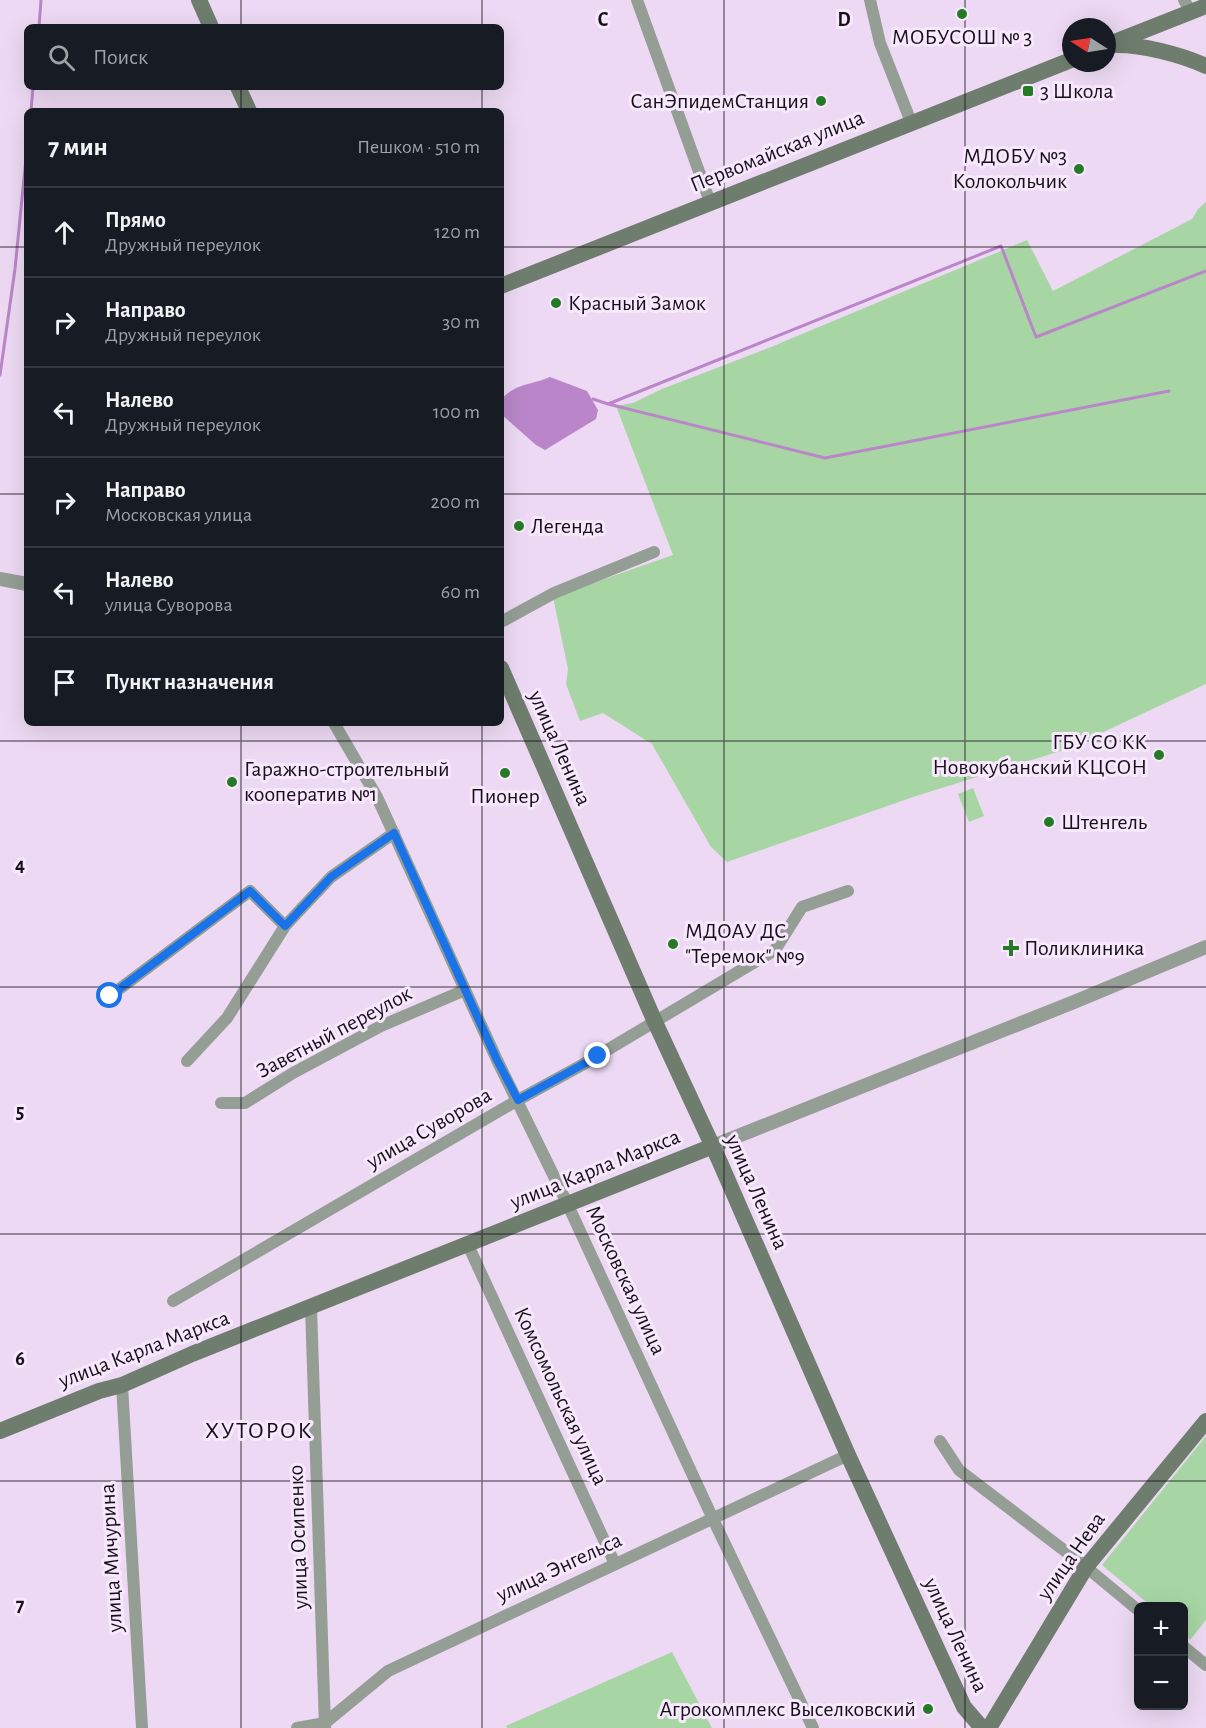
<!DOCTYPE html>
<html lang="ru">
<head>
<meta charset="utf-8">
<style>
  :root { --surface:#171b24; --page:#20242c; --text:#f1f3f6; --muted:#9ea1a6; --line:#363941 }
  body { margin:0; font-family:"Alegreya Sans",sans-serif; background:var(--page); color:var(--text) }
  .controls { position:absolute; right:18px; bottom:18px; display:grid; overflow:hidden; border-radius:9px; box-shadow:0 6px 24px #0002 }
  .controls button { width:54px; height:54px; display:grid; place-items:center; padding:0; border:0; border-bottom:2px solid var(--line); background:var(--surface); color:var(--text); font:30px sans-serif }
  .compass { position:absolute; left:1062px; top:18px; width:54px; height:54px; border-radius:50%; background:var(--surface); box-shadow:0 6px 24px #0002; rotate:282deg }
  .stop { position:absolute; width:18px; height:18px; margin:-14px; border:4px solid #1a73e8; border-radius:50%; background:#fff }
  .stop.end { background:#1a73e8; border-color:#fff; box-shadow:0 2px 6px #0008 }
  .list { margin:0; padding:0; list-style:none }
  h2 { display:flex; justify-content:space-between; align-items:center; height:78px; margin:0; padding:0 24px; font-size:26px }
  h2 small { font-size:20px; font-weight:400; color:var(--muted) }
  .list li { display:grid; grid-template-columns:39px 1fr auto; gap:18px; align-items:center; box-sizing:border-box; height:90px; padding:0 24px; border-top:2px solid var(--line) }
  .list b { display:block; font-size:22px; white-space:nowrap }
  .list p { margin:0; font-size:20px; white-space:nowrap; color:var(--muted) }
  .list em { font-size:20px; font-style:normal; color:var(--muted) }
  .icon { flex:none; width:33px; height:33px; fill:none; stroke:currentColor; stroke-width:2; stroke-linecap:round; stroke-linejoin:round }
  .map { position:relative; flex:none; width:1206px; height:1728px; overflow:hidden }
  .search { position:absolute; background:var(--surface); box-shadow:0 6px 24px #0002; left:24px; top:24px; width:480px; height:66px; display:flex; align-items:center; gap:15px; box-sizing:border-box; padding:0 21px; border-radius:9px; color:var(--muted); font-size:22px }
  .panel { position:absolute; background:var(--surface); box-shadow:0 6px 24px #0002; left:24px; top:108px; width:480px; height:618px; border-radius:9px }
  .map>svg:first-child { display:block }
</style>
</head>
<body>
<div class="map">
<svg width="1206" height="1728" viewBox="0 0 1206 1728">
  <rect width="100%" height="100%" fill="#edd9f3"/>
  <path fill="#a7d6a4" d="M 1206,202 L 1206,684 L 1067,749 L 916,796 L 727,862 L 711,847 L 652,744 L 603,713 L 580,721 L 566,684 L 568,669 L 553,597 L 673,555 L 616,406 L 633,403 L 662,389 L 771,347 L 1027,240 L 1053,291 L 1192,219 L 1198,209 Z
    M 973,788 L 984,816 L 969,822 L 958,794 Z
    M 1206,1436 L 1206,1620 L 1190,1640 L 1184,1634 L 1184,1606 L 1151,1606 L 1102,1565 Z
    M 672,1652 L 712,1728 L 507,1728 L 506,1726 Z"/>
  <path fill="#ba86c9" d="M 550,377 L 587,391 L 598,410 L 596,419 L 545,450 L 536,445 L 501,414 L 501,399 C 519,382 529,386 550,377 Z"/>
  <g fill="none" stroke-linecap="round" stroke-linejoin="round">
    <path stroke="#ba86c9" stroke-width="3" d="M 39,27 L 41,0
      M 31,111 L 33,87
      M 0,375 L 15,269 L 27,148
      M 593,399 L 608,404 L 1001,246 L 1036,337 L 1206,271
      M 608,404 L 825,458 L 1169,391"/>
    <path stroke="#949e94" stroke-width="12" d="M 637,0 L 710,202
      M 870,0 L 880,43 L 911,122
      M 1184,0 L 1191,12
      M 501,622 L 554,593 L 654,552
      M 334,723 L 377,797 L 497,1060 L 567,1203 L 713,1519 L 813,1728
      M 110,996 L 250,891 L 285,926
      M 187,1061 L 227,1018 L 285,926 L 331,877 L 394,833
      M 221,1103 L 245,1103 L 293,1073 L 381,1026 L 465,990
      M 468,1245 L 615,1564
      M 173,1301 L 518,1100 L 582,1065 L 775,950 L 802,907 L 848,891
      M 311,1308 L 325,1727
      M 122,1385 L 142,1728
      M 940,1441 L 959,1470 L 1086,1567 L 1138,1610
      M 1184,1647 L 1206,1665
      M 297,1728 L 325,1723 L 388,1671 L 848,1455"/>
    <path stroke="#949e94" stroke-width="14" d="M 0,579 L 27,584
      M 713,1146 L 1074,1002 L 1206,947"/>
    <path stroke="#6f7d6e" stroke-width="16" d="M 199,0 L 211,27
      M 1107,45 L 1206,6
      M 1114,45 C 1141,44 1182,55 1206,66
      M 238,87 L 249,111
      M 501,286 L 1071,60
      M 501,668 L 655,1022 L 719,1160 L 848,1455 L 964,1707 L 982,1728
      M 0,1431 L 99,1391 L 122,1385 L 192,1354 L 713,1146
      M 989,1728 L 1086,1567 L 1206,1421"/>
  </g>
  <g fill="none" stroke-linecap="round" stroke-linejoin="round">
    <path stroke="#1a73e8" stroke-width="8" d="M 110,996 L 250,891 L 285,926 L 331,877 L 394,833 L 497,1060 L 518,1100 L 598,1056"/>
  </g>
  <path fill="none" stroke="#171019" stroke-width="1.5" stroke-opacity="0.55" d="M 241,0 L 241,27M 482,0 L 482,27M 724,0 L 724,1728M 965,0 L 965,1728M 241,87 L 241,111M 482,87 L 482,111M 0,247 L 27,247M 501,247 L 1206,247M 0,494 L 27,494M 501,494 L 1206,494M 241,723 L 241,1728M 482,723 L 482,1728M 0,741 L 1206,741M 0,987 L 1206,987M 0,1234 L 1206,1234M 0,1481 L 1206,1481"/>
  <g fill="#257a26" stroke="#f8e8fd" stroke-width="2">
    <circle cx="962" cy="14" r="6"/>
    <rect x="1022" y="85" width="12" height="12" rx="3"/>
    <circle cx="821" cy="101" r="6"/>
    <circle cx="1079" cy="169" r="6"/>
    <circle cx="556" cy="303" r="6"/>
    <circle cx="519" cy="526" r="6"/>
    <circle cx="1159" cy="755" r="6"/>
    <circle cx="505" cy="773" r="6"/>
    <circle cx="232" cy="782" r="6"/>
    <circle cx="1049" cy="822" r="6"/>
    <circle cx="673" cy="944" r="6"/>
    <path d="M1008 939h6v6h6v6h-6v6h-6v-6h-6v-6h6z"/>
    <circle cx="928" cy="1709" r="6"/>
  </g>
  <g text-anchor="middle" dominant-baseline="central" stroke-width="6" stroke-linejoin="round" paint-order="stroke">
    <g font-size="22" fill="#171019" stroke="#f8e8fd" text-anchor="start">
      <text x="962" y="37" text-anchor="middle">МОБУСОШ № 3</text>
      <text x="1040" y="91">3 Школа</text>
      <text x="809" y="101" text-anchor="end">СанЭпидемСтанция</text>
      <text x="1067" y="156" text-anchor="end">МДОБУ №3<tspan x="1067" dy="25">Колокольчик</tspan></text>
      <text x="568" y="303">Красный Замок</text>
      <text x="531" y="526">Легенда</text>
      <text x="1147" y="742" text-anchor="end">ГБУ СО КК<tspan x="1147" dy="25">Новокубанский КЦСОН</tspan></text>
      <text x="244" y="769">Гаражно-строительный<tspan x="244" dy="25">кооператив №1</tspan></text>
      <text x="505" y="796" text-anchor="middle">Пионер</text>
      <text x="1061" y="822">Штенгель</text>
      <text x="685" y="931">МДОАУ ДС<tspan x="685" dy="25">"Теремок" №9</tspan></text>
      <text x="1024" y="948">Поликлиника</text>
      <text x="916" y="1709" text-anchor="end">Агрокомплекс Выселковский</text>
    </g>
    <g font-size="22" fill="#171019" stroke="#f8e8fd">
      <text transform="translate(777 151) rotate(-22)">Первомайская улица</text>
      <text transform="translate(560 748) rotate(66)">улица Ленина</text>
      <text transform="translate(334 1032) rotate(-28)">Заветный переулок</text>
      <text transform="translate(429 1128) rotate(-30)">улица Суворова</text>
      <text transform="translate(595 1169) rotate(-22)">улица Карла Маркса</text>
      <text transform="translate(757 1192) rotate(66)">улица Ленина</text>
      <text transform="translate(626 1280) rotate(65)">Московская улица</text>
      <text transform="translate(144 1349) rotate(-21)">улица Карла Маркса</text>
      <text transform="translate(561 1396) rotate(65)">Комсомольская улица</text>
      <text transform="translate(298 1537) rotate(-92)">улица Осипенко</text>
      <text transform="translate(1071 1556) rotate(-55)">улица Нева</text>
      <text transform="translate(111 1558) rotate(-93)">улица Мичурина</text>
      <text transform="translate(559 1567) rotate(-25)">улица Энгельса</text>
      <text transform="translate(956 1635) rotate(65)">улица Ленина</text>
    </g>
    <g font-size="24" letter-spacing="1.5" fill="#171019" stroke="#f8e8fd">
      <text x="259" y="1431">ХУТОРОК</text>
    </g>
  </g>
  <g font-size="20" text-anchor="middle" font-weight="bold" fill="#171019" stroke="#f8e8fd" stroke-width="6" stroke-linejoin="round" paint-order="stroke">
    <text x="603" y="26">C</text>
    <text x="844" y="26">D</text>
    <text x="20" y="871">4</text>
    <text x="20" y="1118">5</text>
    <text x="20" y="1365">6</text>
    <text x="20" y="1611">7</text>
  </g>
</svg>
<div class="controls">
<button>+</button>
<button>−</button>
</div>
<svg class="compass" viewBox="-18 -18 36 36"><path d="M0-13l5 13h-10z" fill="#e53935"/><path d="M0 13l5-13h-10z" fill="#9ea1a6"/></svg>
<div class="stop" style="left:110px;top:996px"></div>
<div class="stop end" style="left:598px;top:1056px"></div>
<div class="search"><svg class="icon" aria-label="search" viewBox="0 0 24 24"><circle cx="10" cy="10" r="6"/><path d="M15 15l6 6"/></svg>Поиск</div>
<section class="panel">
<h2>7 мин<small>Пешком · 510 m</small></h2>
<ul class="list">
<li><svg class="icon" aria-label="ahead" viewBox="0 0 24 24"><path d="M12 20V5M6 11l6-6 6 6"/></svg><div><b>Прямо</b><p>Дружный переулок</p></div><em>120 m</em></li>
<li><svg class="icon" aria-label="right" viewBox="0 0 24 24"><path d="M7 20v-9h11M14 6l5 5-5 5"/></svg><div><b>Направо</b><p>Дружный переулок</p></div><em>30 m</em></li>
<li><svg class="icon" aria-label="left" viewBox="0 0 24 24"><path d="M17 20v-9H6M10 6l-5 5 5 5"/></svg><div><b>Налево</b><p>Дружный переулок</p></div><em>100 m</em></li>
<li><svg class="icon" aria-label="right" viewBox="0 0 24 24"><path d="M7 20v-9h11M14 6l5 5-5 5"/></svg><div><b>Направо</b><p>Московская улица</p></div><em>200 m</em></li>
<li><svg class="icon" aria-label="left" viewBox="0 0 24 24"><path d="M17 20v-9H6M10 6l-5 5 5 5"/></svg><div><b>Налево</b><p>улица Суворова</p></div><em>60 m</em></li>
<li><svg class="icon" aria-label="arrive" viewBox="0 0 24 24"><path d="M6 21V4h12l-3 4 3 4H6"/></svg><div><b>Пункт назначения</b></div></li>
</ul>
</section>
</div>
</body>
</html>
